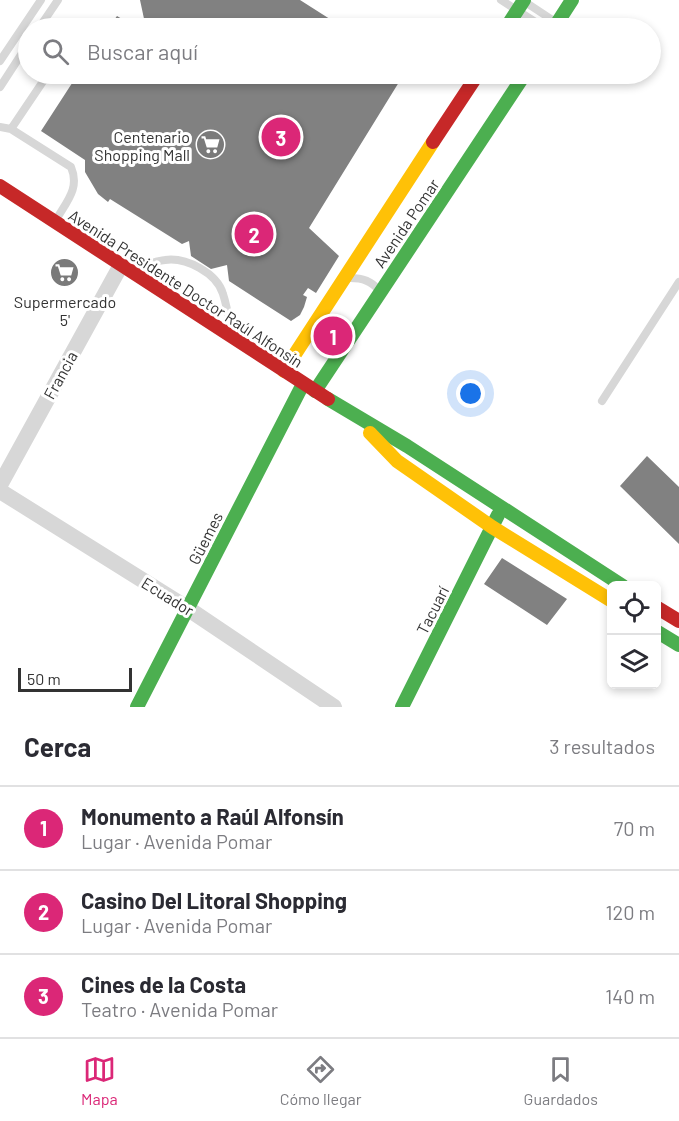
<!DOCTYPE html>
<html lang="es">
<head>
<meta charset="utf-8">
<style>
  :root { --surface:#fff; --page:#f7f7f7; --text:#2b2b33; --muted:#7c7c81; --line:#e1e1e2; --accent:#db2777 }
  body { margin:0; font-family:Barlow,sans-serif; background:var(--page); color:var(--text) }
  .controls { position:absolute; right:18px; bottom:18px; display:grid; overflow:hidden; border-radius:9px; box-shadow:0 3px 9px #0003 }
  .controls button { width:54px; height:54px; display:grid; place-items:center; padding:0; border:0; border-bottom:2px solid var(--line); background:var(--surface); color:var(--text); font:30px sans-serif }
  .scale { position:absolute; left:18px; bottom:15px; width:114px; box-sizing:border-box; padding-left:6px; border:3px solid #333; border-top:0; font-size:16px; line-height:21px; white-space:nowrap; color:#333; -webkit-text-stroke:4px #fff; paint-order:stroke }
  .you { position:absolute; left:471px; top:394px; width:21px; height:21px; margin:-15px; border:4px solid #fff; border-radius:50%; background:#1a73e8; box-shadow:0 0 0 9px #1a73e833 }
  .badge { display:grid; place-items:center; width:39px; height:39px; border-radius:50%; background:var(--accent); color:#fff; font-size:20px; font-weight:700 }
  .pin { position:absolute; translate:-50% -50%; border:3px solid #fff; box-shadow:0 2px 6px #0006 }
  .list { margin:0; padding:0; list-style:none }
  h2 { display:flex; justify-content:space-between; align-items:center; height:78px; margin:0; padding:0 24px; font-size:26px }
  h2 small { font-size:20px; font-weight:400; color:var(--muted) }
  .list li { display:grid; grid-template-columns:39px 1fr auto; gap:18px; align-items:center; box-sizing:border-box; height:84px; padding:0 24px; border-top:2px solid var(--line) }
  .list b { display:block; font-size:22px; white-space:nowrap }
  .list p { margin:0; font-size:20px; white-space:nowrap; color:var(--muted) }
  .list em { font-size:20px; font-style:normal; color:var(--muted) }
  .icon { flex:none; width:33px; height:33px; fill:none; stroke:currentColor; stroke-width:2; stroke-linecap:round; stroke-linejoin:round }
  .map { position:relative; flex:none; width:679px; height:707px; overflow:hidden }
  .search { position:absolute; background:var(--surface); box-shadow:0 3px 9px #0003; left:18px; right:18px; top:18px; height:66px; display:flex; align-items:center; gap:15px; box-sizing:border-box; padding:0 21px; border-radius:33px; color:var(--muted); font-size:22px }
  .sheet { height:330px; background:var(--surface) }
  nav { display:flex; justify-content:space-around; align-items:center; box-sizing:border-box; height:84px; border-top:2px solid var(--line); background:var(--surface); font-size:16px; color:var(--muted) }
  nav a { display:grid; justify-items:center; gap:3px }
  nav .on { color:var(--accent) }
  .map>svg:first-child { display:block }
</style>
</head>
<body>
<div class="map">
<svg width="679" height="707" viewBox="0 0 679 707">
  <rect width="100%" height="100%" fill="#fff"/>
  <path fill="#818181" d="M 140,0 L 300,0 L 344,28 L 146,28 Z
    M 117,16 L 137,28 L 108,28 Z
    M 78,74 L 404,74 L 309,228 L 339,256 L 316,293 L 308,288 L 303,295 L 307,297 L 304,307 L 300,315 L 291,321 L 229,281 L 227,265 L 211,269 L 191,256 L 189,241 L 182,244 L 110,199 L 108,202 L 98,194 L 85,172 L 85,160 L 41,131 Z
    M 647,456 L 679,487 L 679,544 L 620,486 Z
    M 502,558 L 567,599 L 547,625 L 484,584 Z"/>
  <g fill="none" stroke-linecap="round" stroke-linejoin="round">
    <path stroke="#d7d7d7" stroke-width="8" d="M 501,0 L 545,28
      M 525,2 L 557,23
      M 39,28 L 58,0
      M 77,28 L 79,26
      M 0,61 L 41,0
      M 0,87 L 28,44
      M 0,127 L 11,129 L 71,167 C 80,188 67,201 56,220
      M 11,129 L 48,74
      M 134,269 C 144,266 155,261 165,260 C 186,257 217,273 223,294 C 227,306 229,319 231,331
      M 350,278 C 363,278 371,281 380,291
      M 602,401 L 679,282"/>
    <path stroke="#d7d7d7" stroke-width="16" d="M 0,485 L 121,265
      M 0,491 L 187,608 L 334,707"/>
    <path stroke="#4caf50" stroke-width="14" d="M 506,28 L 524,0
      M 554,28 L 572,0
      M 315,391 L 525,74
      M 328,399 L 407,446 L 623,586
      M 656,631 L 679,645
      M 137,707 L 303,384
      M 402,707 L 498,515"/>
    <path stroke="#ffc107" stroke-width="14" d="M 284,371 L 433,142
      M 370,433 L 397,461 L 492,527 L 612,601"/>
    <path stroke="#c62828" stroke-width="14" d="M 433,142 L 478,74
      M 0,186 L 328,399
      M 656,607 L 679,621"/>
  </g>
  <defs>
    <symbol id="supermarket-disc" viewBox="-11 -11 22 22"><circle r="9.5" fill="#7a7a7a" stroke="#fff"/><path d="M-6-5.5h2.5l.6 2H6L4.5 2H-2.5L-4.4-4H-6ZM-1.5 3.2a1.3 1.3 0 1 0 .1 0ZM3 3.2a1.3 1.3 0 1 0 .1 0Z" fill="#fff"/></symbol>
  </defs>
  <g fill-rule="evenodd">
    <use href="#supermarket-disc" x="194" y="128" width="33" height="33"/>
    <use href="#supermarket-disc" x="48" y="256" width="33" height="33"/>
  </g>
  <g text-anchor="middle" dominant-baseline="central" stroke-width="6" stroke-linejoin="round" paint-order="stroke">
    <g font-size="16" fill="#333" stroke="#fff" text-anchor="end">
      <text x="190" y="136">Centenario<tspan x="190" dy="18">Shopping Mall</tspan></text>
      <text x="65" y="301" text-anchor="middle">Supermercado<tspan x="65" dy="18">5'</tspan></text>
    </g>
    <g font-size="16" fill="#333" stroke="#fff">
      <text transform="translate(406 223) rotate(-56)">Avenida Pomar</text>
      <text transform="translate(186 288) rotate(33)">Avenida Presidente Doctor Raúl Alfonsín</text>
      <text transform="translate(60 375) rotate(-61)">Francia</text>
      <text transform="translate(205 538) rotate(-63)">Güemes</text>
      <text transform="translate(168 596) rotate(32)">Ecuador</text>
      <text transform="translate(432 610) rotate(-63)">Tacuarí</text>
    </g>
  </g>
</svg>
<div class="controls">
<button><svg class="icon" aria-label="locate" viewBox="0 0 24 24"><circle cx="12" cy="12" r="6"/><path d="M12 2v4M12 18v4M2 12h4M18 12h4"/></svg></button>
<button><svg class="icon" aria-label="layers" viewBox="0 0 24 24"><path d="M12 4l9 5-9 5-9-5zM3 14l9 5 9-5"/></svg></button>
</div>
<div class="scale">50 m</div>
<div class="you"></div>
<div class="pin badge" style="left:333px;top:336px">1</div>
<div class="pin badge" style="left:254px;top:234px">2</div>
<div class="pin badge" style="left:281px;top:137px">3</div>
<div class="search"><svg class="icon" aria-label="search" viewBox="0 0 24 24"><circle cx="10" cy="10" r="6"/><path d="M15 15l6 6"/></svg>Buscar aquí</div>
</div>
<section class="sheet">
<h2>Cerca<small>3 resultados</small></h2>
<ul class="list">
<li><span class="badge">1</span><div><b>Monumento a Raúl Alfonsín</b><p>Lugar · Avenida Pomar</p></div><em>70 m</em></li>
<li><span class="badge">2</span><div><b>Casino Del Litoral Shopping</b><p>Lugar · Avenida Pomar</p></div><em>120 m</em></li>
<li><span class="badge">3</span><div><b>Cines de la Costa</b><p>Teatro · Avenida Pomar</p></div><em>140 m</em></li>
</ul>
</section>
<nav>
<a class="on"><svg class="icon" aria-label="map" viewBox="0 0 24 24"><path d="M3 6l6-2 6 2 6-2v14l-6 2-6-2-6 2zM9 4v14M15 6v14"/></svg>Mapa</a>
<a><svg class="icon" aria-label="directions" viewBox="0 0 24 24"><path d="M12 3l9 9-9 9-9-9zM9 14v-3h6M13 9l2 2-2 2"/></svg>Cómo llegar</a>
<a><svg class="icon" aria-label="saved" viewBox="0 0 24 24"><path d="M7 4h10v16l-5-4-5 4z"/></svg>Guardados</a>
</nav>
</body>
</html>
